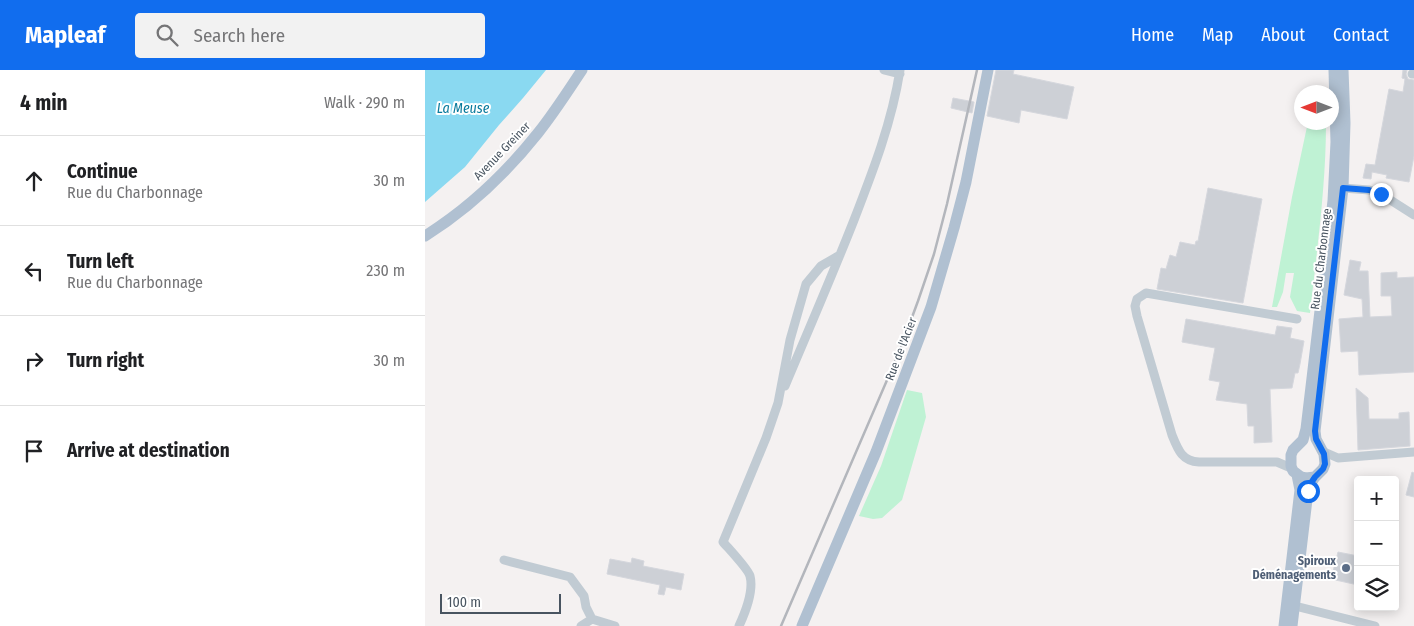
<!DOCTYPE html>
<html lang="en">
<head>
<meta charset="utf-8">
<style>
  :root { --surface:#fff; --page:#f2f2f2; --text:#202124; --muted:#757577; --line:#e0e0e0; --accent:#116dee }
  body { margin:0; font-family:"Fira Sans Condensed",sans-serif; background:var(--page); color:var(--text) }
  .controls { position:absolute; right:15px; bottom:15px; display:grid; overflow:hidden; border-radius:5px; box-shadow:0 2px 12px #0003 }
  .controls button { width:45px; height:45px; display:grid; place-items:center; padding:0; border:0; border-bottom:1px solid var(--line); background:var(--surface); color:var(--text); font:25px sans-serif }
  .compass { position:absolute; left:869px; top:15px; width:45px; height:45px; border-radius:50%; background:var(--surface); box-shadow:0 2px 12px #0003; rotate:270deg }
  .scale { position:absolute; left:15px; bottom:12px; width:121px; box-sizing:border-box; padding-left:5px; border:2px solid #485460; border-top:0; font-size:14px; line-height:18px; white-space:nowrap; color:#485460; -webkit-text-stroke:4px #fff; paint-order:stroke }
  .stop { position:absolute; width:15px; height:15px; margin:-11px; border:4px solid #116dee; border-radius:50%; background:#fff }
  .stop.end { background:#116dee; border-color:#fff; box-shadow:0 1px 5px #0008 }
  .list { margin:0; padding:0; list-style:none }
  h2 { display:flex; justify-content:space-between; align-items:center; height:65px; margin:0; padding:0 20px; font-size:21px }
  h2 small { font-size:16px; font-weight:400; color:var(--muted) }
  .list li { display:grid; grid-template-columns:32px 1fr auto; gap:15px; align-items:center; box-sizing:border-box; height:90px; padding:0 20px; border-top:1px solid var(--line) }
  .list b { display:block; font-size:19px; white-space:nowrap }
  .list p { margin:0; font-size:16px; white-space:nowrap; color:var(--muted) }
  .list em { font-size:16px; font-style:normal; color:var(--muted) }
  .icon { flex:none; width:28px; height:28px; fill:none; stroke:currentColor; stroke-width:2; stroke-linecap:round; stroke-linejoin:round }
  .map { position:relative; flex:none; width:989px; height:556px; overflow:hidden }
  header { display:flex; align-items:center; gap:30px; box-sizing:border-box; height:70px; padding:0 25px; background:var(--accent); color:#fff }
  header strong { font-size:24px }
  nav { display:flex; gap:28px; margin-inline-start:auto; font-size:18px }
  .search { width:350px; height:45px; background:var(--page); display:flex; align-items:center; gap:12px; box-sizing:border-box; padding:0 18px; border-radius:5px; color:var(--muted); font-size:19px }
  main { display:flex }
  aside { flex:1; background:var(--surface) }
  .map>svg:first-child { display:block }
</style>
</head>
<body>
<header>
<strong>Mapleaf</strong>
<div class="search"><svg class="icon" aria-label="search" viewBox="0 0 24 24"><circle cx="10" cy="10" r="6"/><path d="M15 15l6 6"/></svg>Search here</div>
<nav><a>Home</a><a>Map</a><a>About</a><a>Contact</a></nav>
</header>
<main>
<aside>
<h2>4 min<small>Walk · 290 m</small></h2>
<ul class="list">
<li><svg class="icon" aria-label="ahead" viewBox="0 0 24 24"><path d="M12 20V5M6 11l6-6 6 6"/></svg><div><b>Continue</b><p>Rue du Charbonnage</p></div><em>30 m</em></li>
<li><svg class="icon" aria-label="left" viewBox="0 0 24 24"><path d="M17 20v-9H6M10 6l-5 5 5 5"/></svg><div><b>Turn left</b><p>Rue du Charbonnage</p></div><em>230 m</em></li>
<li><svg class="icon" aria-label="right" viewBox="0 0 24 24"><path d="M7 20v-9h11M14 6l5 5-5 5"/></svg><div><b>Turn right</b></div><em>30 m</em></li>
<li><svg class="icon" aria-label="arrive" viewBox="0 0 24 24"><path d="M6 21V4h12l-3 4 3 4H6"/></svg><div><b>Arrive at destination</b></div></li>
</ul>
</aside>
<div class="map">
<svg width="989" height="556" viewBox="0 0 989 556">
  <rect width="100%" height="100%" fill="#f4f1f1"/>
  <path fill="#bff2d4" d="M 883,52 L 901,53 C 901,116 892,179 885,243 L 872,241 L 865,227 L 869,203 L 861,203 L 858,222 L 852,237 L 847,237 L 867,127 Z
    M 482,320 L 497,323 L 501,347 L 477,430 L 457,448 L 448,449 L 434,446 L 456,396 Z"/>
  <path fill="#8ad9f1" d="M 0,0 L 121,0 L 98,28 L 74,55 L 40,97 L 0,132 Z"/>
  <path fill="#cdd0d6" stroke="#d5d7dd" d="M 571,0 L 589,0 L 588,4 L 649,17 L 642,49 L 596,40 L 594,53 L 562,46 Z
    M 978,0 L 982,0 L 981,4 L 983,9 L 989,10 L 989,86 L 984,112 L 961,108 L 962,105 L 947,102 L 946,109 L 938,108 L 941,94 L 950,95 L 964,19 L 978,22 L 980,9 L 977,8 Z
    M 528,28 L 549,32 L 547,43 L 526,38 Z
    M 783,118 L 837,129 L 818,233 L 732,219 L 736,198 L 741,199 L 745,185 L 751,187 L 755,172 L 770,175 L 771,171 L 773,171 Z
    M 925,190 L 936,192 L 934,201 L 943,201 L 945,247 L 967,246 L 966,226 L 956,226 L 956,203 L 972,202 L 972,208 L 989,207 L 989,302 L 934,305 L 933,281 L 916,282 L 914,249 L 938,247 L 937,229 L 919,225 Z
    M 761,249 L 850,265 L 852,256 L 867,258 L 865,268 L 879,271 L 875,294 L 873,303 L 870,303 L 867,318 L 845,319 L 847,372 L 829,373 L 829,356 L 823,356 L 822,334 L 791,330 L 795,312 L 784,310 L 790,278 L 757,272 Z
    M 931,318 L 943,328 L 944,349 L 974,349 L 974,343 L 984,342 L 985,376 L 933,380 Z
    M 987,402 L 989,403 L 989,427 L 981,425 Z
    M 913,482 L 933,486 L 933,515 L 906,509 Z
    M 207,488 L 219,491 L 218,496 L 259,504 L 256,520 L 241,517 L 239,525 L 233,524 L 235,515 L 182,504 L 185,489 L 206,493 Z"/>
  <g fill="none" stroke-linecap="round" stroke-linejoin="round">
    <path stroke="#c1cbd3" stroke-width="9" d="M 459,0 L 475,4
      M 987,4 L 989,4
      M 918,118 L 944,120 L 956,124 L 989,145
      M 360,316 C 383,261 407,206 429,150 C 448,101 467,52 475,0
      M 897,381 L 913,388 L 989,382
      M 866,398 L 852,392 L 774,392 C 757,391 753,380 747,365 L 712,246 L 710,236 L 712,229 L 721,223 L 872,249
      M 79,490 L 145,507 L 159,526 L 161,537 L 167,549 L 190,556
      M 870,536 L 950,556
      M 156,556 L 167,549
      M 314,556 C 320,543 329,521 325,506 C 323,499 304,479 298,472 L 341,368 L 353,333 L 365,270 L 381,214 L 396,196 L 415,185"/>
    <path stroke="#b0c0d1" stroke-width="11" d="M 0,166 C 43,139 82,102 113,63 C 129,43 143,21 157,0
      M 890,407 L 881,408 L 876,407 L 868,401 L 866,396 L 866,385 L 868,380 L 878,370 L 881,359 L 908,131 L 911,72 L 909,0
      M 377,556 L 451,382 L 506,237 L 529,158 L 541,112 L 563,0
      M 859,556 L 875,420 L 872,405
      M 867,556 L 883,421 L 886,413 L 890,407 L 898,399 L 900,394 L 899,384 L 891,369 L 890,361 L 918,118 L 920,53 L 918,0"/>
    <path stroke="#b3b6bc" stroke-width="2.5" d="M 356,556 L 475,280 L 493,231 L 509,184 L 522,134 L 552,0"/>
  </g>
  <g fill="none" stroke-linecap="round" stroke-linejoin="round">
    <path stroke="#116dee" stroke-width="6" d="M 883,421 L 886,413 L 890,407 L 898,399 L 900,394 L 899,384 L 891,369 L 890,361 L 918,118 L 944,120 L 956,124"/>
  </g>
  <circle fill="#5c6f8a" stroke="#fff" stroke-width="2" cx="921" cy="498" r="5"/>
  <g text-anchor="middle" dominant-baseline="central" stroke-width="4" stroke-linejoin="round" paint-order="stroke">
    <g font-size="12" fill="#485460" stroke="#fff">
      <text transform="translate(77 81) rotate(-46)">Avenue Greiner</text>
      <text transform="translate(896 189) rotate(-83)">Rue du Charbonnage</text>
      <text transform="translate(476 279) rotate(-69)">Rue de l'Acier</text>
    </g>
    <g font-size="12" font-weight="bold" fill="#4e5e75" stroke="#fff" text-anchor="end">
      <text x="911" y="491">Spiroux<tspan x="911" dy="14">Déménagements</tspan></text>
    </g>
    <g font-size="14" font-style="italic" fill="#087a9c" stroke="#fff">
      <text x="38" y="38">La Meuse</text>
    </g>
  </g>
</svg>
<div class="controls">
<button>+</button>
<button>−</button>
<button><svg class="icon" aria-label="layers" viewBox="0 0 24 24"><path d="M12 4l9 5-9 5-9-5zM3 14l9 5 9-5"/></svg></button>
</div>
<svg class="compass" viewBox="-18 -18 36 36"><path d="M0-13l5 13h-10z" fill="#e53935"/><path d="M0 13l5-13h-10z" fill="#757577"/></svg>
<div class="scale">100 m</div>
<div class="stop" style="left:883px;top:421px"></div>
<div class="stop end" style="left:956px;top:124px"></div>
</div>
</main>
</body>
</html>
